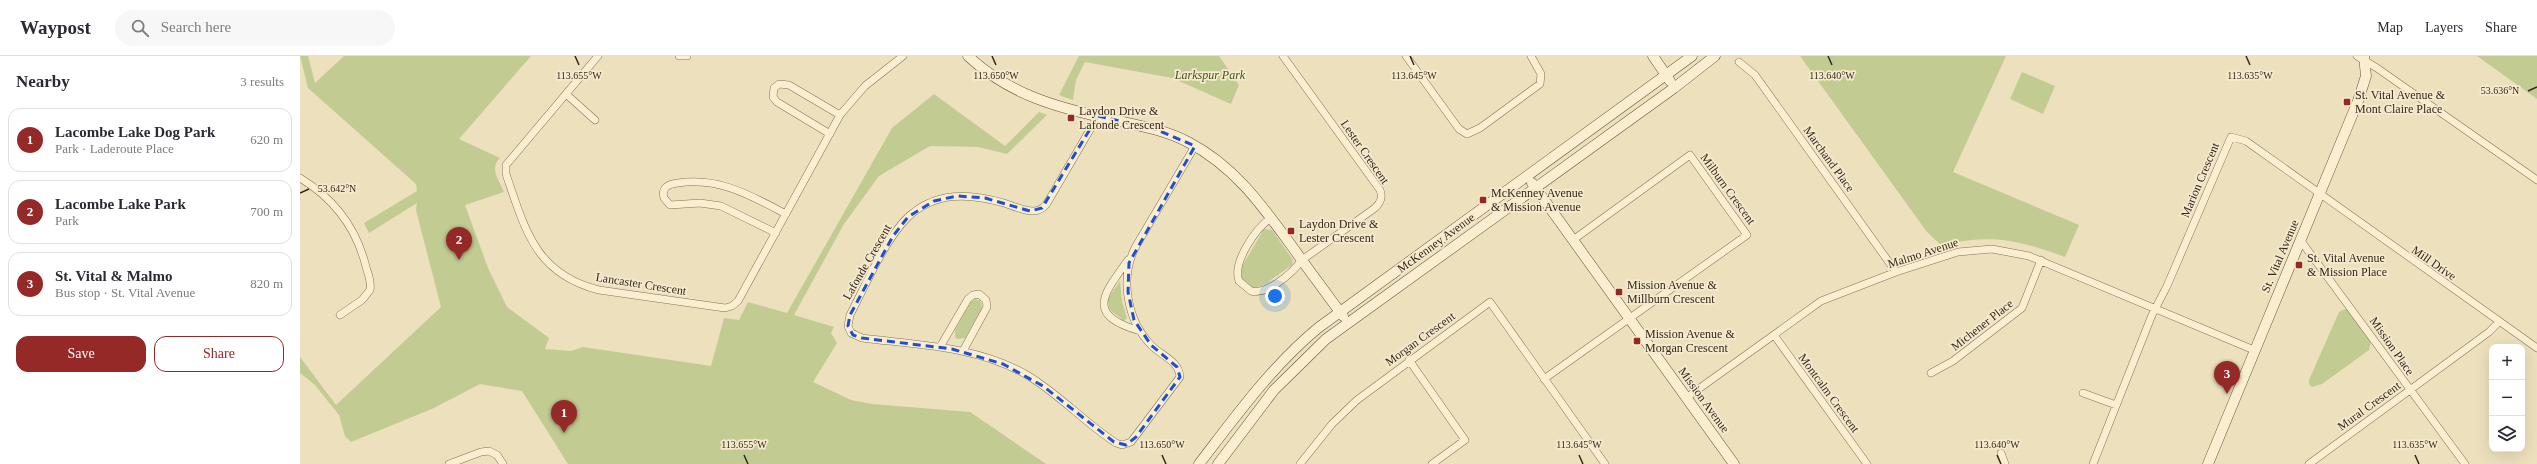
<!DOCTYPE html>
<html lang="en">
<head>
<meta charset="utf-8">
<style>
  :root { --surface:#fff; --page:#f7f7f7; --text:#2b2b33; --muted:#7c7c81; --line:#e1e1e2; --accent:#942927 }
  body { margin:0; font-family:"Times New Roman",serif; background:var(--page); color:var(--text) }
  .controls { position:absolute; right:12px; bottom:12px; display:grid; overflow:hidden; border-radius:8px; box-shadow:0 4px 16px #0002 }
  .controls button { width:36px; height:36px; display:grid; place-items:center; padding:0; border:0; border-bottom:1px solid var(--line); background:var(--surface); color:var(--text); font:20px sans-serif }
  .you { position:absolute; left:975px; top:240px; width:14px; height:14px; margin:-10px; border:3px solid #fff; border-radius:50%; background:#1a73e8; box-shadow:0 0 0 6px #1a73e833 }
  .badge { display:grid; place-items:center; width:26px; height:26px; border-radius:50%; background:var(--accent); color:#fff; font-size:13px; font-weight:700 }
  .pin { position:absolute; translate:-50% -33px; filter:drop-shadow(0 1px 2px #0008) }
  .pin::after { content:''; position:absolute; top:21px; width:14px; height:12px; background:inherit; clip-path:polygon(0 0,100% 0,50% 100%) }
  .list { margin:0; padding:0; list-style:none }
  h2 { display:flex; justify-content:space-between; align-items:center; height:52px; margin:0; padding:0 16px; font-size:17px }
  h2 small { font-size:13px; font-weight:400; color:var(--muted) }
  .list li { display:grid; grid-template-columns:26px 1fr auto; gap:12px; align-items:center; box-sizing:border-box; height:64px; margin:0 8px 8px; padding:0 8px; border:1px solid var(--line); border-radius:12px }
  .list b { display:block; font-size:15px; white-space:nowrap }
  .list p { margin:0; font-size:13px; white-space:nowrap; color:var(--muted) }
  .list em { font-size:13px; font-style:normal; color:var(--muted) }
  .actions { display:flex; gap:8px; padding:12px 16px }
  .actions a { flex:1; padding:9px 0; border:1px solid var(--accent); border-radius:12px; text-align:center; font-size:14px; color:var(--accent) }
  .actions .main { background:var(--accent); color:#fff }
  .icon { flex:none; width:22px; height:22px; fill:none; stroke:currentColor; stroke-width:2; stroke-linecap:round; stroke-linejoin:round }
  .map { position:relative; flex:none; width:2237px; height:408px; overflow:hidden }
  header { display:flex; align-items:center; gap:24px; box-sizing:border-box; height:56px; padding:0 20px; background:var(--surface); border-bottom:1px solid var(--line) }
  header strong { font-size:19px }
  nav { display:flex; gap:22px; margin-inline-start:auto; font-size:14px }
  .search { width:280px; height:36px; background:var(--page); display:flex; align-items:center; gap:10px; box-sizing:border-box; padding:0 14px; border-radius:22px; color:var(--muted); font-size:15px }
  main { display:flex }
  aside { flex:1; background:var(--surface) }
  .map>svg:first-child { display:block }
</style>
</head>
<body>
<header>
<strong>Waypost</strong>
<div class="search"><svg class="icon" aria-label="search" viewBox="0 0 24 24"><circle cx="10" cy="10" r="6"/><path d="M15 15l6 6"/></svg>Search here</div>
<nav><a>Map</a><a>Layers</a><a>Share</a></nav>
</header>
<main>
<aside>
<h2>Nearby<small>3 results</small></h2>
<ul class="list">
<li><span class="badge">1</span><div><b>Lacombe Lake Dog Park</b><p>Park · Laderoute Place</p></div><em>620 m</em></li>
<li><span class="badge">2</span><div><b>Lacombe Lake Park</b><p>Park</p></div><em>700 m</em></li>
<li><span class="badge">3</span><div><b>St. Vital &amp; Malmo</b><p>Bus stop · St. Vital Avenue</p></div><em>820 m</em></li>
</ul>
<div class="actions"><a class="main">Save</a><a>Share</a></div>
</aside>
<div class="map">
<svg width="2237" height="408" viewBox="0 0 2237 408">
  <rect width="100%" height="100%" fill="#ede0bd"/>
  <path fill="#c2cb92" d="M 0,0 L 8,0 L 15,27 L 44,0 L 231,0 L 159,83 L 200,102 C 189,112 199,124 204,136 L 165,149 L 188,212 L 207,251 L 249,282 L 245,293 L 271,295 L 283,291 L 411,310 L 424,262 L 439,264 L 448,246 L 487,257 L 592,72 L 634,38 L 705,90 L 739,56 L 747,59 L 707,98 L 678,91 L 630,90 L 579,120 L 544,168 L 494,259 L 534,271 L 531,277 L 537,287 L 513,326 L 551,344 L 572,348 L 670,356 L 746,408 L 268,408 L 222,335 L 180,328 L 134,352 L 51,386 L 45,380 L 39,359 L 15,329 L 0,317 L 0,301 L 36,349 L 141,251 L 116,154 L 117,147 L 69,177 L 64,167 L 117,135 L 116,128 L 8,32 Z
    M 779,0 L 919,0 L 939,29 L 931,48 L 872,22 L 785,6 L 776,24 L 773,44 L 759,39 Z
    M 1500,0 L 1706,0 L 1653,116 L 1779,169 L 1765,201 C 1715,183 1693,178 1641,189 L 1627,176 Z
    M 2177,0 L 2237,0 L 2237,43 Z
    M 1722,16 L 1755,30 L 1743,58 L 1710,43 Z
    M 964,173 L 972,174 L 993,204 L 992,209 L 962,230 L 950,232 L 942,223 L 941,212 Z
    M 820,225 L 822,246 L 827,262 L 824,265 L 810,254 L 807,244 Z
    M 675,243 L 681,245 L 682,252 L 665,282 L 657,283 L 655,281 L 655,274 L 671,246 Z
    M 2045,253 L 2050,255 L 2071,286 L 2069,294 L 2022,328 L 2012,331 L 2009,328 L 2009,324 L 2039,256 Z"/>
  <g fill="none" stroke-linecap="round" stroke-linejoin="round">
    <defs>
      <path id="street" d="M 298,0 L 206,109 L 206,118 C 225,173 235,218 299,234 L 425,252 L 432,250 L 438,245 L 540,59 L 565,30 L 603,0
        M 379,0 L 387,0
        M 1106,0 L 1159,73 L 1167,78 L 1180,72 L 1240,28 L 1241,18 L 1231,0
        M 2057,0 L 2077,12 L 2237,124
        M 1439,6 L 1455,19 L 1596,216
        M 266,38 L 295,64
        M 798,60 L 746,149 C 743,152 739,155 733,155 C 724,155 713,150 704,147 C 669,137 635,135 607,162 C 585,184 565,230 550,259 L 548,270 L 551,277 L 562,282 C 618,289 677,290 727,319 C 759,338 785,367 816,387 L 822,389 L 831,386 L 880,321 C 879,305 862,300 852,290 C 827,265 819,222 836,190 L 895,90
        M 530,78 L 477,46 L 473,41 L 474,32 L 479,28 L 489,29 L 540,59
        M 0,122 C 33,142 55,170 65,207 C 67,216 72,225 70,234 L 62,244 L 40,259
        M 971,162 C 956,172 932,206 939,225 L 951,235 C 968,239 992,217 1002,204 L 1075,152 C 1081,146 1083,141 1080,134 L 983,0
        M 476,177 L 421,150 L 400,147 L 370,149 L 364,142 C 361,132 368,128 378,127 C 419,121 450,139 486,158
        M 2001,185 L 2165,408
        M 828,204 C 803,239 785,259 840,275
        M 1474,279 L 1567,408
        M 640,291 L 668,243 L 673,239 L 679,238 L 686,244 L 687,251 L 663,295
        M 1109,304 L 1165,384 L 1132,408
        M 1631,317 L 1653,305 L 1722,252 L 1741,204
        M 1244,323 L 1447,179 L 1390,99 L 1273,184
        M 1783,337 L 1816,349
        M 1386,342 L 1521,245 L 1596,216 L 1658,196 L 1692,193 L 1729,200 L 1954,294
        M 1701,397 L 1705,408
        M 149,408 L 181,396 L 189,395 L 197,399 L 203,408
        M 1000,408 L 1032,368 L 1057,344 L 1190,246 L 1305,408
        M 1793,408 L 1852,259 L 1867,230 L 1931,81 L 1946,85 L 2237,292
        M 2009,408 L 2189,276 L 2199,266"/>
      <path id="secondary" d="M 668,0 C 708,38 758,52 810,63 C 836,69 863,73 888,86 C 934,110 961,148 991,189 C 1008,213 1026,237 1043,260
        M 1353,0 L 1370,25
        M 1232,127 L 1434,408
        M 899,408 C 936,360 971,311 1018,272 L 1392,0
        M 918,408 L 974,334 L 1026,283 L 1374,32 L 1415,0
        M 1908,408 L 2058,45 L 2066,20 L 2064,0"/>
    </defs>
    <use href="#street" stroke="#857156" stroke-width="8"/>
    <use href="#secondary" stroke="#67523a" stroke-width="11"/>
    <use href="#street" stroke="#f9eed0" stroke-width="7"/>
    <use href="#secondary" stroke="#f9eed0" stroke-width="10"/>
  </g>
  <path fill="none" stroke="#1d4ed8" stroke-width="3" stroke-dasharray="8 5" stroke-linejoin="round" d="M 798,60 L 855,73 L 895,90 L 829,207 L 828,236 L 834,264 L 851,289 L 877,311 L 880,321 L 836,381 L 826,389 L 814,386 L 743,330 L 703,308 L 652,293 L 562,282 L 553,279 L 548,270 L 550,259 L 593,180 L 608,161 L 634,145 L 657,140 L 685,142 L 730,155 L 742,152 Z"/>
  <path fill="none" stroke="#34281b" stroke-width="1.5" d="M 275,0 L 279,9M 692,0 L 696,9M 1110,0 L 1114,9M 1528,0 L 1532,9M 1946,0 L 1950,9M 2228,35 L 2237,31M 0,137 L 9,133M 444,399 L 448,408M 862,399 L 866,408M 1279,399 L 1283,408M 1697,399 L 1701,408M 2115,399 L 2119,408"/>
  <g fill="#942927" stroke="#f5eacd" stroke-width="1.5">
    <rect x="2043" y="42" width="8" height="8" rx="2"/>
    <rect x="767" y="58" width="8" height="8" rx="2"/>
    <rect x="1179" y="140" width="8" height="8" rx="2"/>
    <rect x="987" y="171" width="8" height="8" rx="2"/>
    <rect x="1995" y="205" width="8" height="8" rx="2"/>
    <rect x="1315" y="232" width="8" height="8" rx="2"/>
    <rect x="1333" y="281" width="8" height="8" rx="2"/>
  </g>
  <g text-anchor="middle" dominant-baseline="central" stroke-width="3.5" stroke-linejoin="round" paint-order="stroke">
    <g font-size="12" font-style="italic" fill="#435122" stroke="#f5eacd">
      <text x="910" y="19">Larkspur Park</text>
    </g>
    <g font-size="12" fill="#34281b" stroke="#f5eacd" text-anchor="start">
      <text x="2055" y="39">St. Vital Avenue &amp;<tspan x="2055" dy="14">Mont Claire Place</tspan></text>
      <text x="779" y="55">Laydon Drive &amp;<tspan x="779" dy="14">Lafonde Crescent</tspan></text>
      <text x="1191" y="137">McKenney Avenue<tspan x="1191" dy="14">&amp; Mission Avenue</tspan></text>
      <text x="999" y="168">Laydon Drive &amp;<tspan x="999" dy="14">Lester Crescent</tspan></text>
      <text x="2007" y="202">St. Vital Avenue<tspan x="2007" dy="14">&amp; Mission Place</tspan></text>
      <text x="1327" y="229">Mission Avenue &amp;<tspan x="1327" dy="14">Millburn Crescent</tspan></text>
      <text x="1345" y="278">Mission Avenue &amp;<tspan x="1345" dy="14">Morgan Crescent</tspan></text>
    </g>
    <g font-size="12" fill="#34281b" stroke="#f5eacd">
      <text transform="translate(1065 96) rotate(55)">Lester Crescent</text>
      <text transform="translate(1529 103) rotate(54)">Marchand Place</text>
      <text transform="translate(1900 124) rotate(-67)">Marion Crescent</text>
      <text transform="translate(1428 133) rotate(54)">Milburn Crescent</text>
      <text transform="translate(1136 187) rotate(-36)">McKenney Avenue</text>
      <text transform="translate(1623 197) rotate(-18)">Malmo Avenue</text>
      <text transform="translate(1980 200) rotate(-67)">St. Vital Avenue</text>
      <text transform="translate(567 206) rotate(-60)">Lafonde Crescent</text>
      <text transform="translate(2134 207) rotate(35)">Mill Drive</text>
      <text transform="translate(341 228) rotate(9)">Lancaster Crescent</text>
      <text transform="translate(1682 269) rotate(-38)">Michener Place</text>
      <text transform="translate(1120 283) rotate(-36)">Morgan Crescent</text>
      <text transform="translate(2092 290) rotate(55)">Mission Place</text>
      <text transform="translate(1529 337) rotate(54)">Montcalm Crescent</text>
      <text transform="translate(1404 344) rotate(54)">Mission Avenue</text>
      <text transform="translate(2069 350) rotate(-36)">Mural Crescent</text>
    </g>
  </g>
  <g font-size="10" text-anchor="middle" fill="#34281b" stroke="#f5eacd" stroke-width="3.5" stroke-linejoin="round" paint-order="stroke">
    <text x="279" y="23">113.655°W</text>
    <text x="696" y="23">113.650°W</text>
    <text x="1114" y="23">113.645°W</text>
    <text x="1532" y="23">113.640°W</text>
    <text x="1950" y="23">113.635°W</text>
    <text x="2200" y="38">53.636°N</text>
    <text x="37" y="136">53.642°N</text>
    <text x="444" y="392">113.655°W</text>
    <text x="862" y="392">113.650°W</text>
    <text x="1279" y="392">113.645°W</text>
    <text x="1697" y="392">113.640°W</text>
    <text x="2115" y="392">113.635°W</text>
  </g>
</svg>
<div class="controls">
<button>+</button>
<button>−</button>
<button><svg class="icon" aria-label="layers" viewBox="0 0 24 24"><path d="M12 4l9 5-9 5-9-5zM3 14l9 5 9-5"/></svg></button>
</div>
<div class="you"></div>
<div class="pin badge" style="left:264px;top:377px">1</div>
<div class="pin badge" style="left:159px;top:204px">2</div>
<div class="pin badge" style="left:1927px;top:338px">3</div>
</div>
</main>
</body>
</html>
